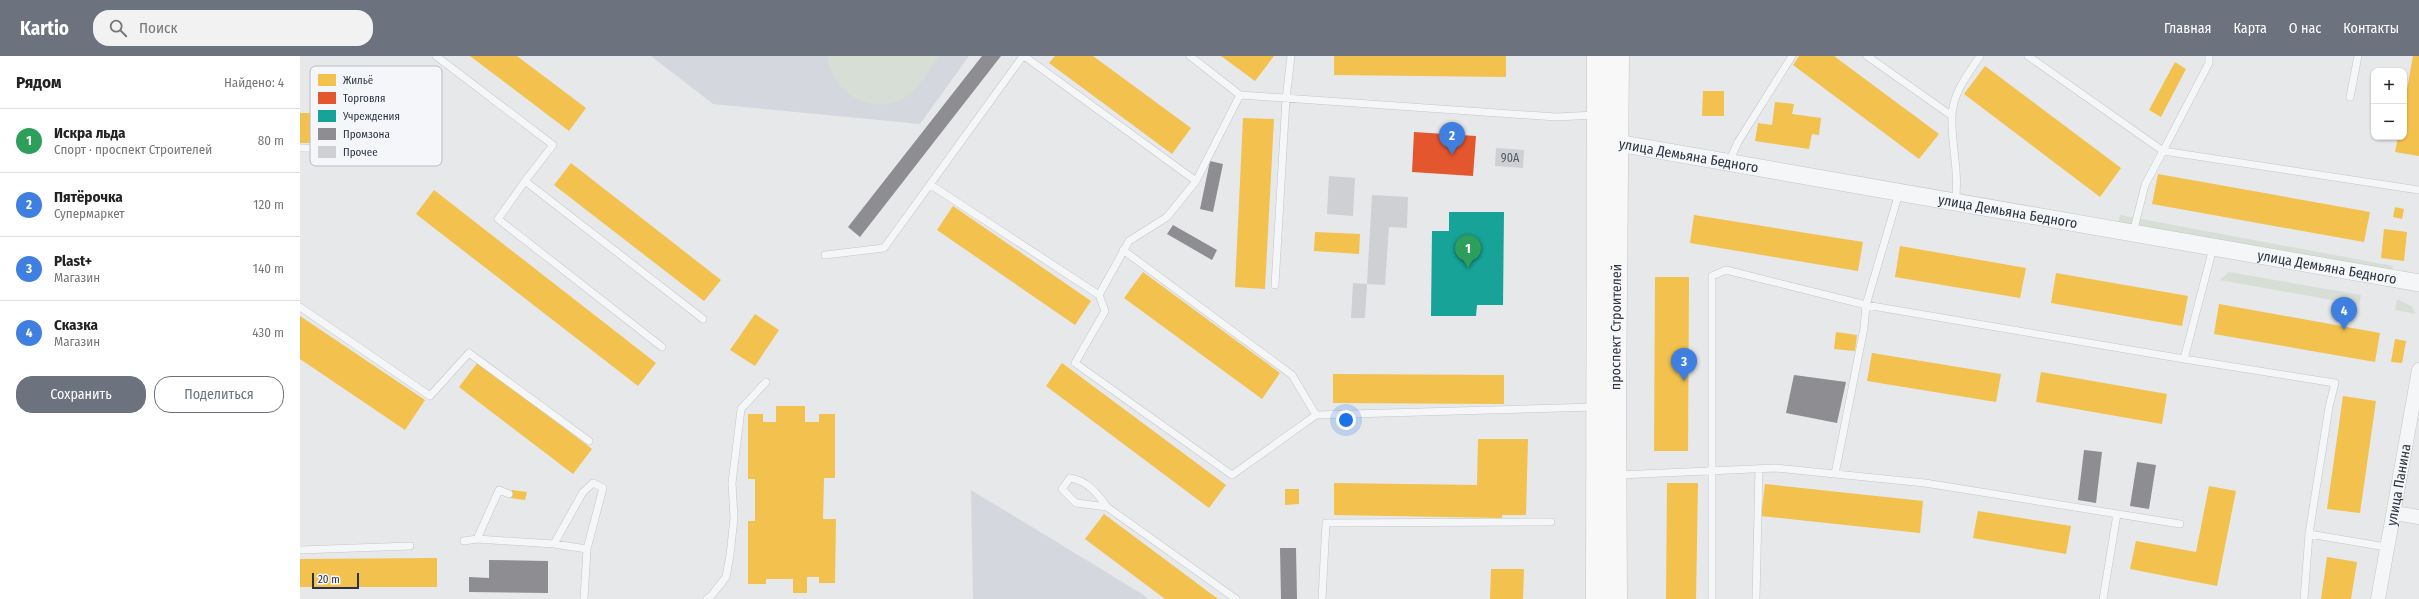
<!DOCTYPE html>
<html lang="ru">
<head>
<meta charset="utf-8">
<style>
  :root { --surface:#fff; --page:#f2f2f2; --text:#222; --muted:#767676; --line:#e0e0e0; --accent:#6c737f }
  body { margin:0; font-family:"Fira Sans Condensed",sans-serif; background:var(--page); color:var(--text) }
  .controls { position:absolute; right:12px; top:12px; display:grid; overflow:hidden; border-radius:8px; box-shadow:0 1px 3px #0004 }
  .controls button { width:36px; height:36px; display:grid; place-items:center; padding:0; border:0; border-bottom:1px solid var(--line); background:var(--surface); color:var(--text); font:20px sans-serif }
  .scale { position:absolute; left:12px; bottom:10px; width:47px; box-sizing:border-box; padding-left:4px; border:2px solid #2b3445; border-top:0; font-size:11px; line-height:14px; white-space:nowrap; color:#2b3445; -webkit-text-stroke:3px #f4f6f9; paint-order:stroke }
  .you { position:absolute; left:1046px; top:364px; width:14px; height:14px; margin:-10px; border:3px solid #fff; border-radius:50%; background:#1a73e8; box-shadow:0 0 0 6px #1a73e833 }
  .badge { display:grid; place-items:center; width:26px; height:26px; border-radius:50%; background:var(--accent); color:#fff; font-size:13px; font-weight:700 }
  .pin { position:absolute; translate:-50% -33px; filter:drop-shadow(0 1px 2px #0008) }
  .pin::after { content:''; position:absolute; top:21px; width:14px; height:12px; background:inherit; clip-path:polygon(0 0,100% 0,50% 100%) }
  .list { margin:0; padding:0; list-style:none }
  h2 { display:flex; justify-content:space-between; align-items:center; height:52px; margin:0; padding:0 16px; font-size:17px }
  h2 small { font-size:13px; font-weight:400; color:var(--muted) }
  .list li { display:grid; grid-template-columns:26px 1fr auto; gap:12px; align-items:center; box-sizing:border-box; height:64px; padding:0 16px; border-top:1px solid var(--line) }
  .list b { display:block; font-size:15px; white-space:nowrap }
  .list p { margin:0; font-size:13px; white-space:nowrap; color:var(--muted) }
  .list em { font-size:13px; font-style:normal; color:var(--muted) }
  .actions { display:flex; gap:8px; padding:12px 16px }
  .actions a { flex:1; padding:9px 0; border:1px solid var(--accent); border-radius:16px; text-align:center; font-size:14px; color:var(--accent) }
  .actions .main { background:var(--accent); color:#fff }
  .icon { flex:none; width:22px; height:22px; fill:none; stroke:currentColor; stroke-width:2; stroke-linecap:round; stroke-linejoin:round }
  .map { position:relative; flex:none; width:2119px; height:543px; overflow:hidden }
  header { display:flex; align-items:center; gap:24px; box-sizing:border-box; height:56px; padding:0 20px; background:var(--accent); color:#fff }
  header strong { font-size:19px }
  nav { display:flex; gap:22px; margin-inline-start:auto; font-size:14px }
  .search { width:280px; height:36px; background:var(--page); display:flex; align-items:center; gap:10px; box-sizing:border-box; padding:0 14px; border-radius:16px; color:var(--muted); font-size:15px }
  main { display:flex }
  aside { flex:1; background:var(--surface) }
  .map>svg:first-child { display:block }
</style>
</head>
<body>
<header>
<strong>Kartio</strong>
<div class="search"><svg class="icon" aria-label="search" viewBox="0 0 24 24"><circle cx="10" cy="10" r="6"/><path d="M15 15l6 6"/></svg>Поиск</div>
<nav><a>Главная</a><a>Карта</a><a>О нас</a><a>Контакты</a></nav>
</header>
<main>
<aside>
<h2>Рядом<small>Найдено: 4</small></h2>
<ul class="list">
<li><span class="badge" style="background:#2e9e5b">1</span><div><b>Искра льда</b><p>Спорт · проспект Строителей</p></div><em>80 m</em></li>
<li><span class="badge" style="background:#3f7fe0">2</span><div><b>Пятёрочка</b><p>Супермаркет</p></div><em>120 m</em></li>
<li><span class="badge" style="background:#3f7fe0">3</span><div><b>Plast+</b><p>Магазин</p></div><em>140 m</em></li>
<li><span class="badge" style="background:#3f7fe0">4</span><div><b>Сказка</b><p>Магазин</p></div><em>430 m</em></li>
</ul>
<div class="actions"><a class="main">Сохранить</a><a>Поделиться</a></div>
</aside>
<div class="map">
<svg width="2119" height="543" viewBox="0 0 2119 543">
  <rect width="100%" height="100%" fill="#e6e8ea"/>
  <path fill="#d4d7dd" d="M 351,0 L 669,0 L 620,68 L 413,48 Z
    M 671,434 L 842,538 L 848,543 L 673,543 Z"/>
  <path fill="#d6ded6" d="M 527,0 L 639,0 C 629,14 619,33 604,42 C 570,61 532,36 527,0 Z
    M 1820,159 L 2093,210 L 2091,221 L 1817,172 Z
    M 1929,216 L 2061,239 L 2059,249 L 1920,224 Z
    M 2097,243 L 2111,250 L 2116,258 L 2095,254 Z"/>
  <path fill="#f2c14e" d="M 170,0 L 217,0 L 286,52 L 269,75 Z
    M 755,0 L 793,0 L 891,72 L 872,98 L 749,7 Z
    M 921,0 L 974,0 L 955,25 Z
    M 1034,0 L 1206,0 L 1206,21 L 1034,19 Z
    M 1499,0 L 1534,0 L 1639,78 L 1619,103 L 1493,9 Z
    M 2113,0 L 2119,0 L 2119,100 L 2095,96 L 2098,81 L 2104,81 L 2104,50 Z
    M 1875,6 L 1886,13 L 1861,61 L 1849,54 Z
    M 1685,10 L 1821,112 L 1800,141 L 1664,38 Z
    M 1403,35 L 1424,35 L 1424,60 L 1402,60 Z
    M 1475,46 L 1494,48 L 1492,58 L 1521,62 L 1519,79 L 1512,78 L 1509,93 L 1455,85 L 1458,67 L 1472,69 Z
    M 0,57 L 88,57 L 88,86 L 0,87 Z
    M 943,62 L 974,63 L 965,233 L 935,231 Z
    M 271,107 L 421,224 L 404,245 L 254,129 Z
    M 1858,118 L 2070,156 L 2064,186 L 1852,148 Z
    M 134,134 L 356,307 L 338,330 L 116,158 Z
    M 653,150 L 791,245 L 775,269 L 637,174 Z
    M 2095,151 L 2104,153 L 2102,163 L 2093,161 Z
    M 1394,159 L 1563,186 L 1558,215 L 1390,187 Z
    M 2084,173 L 2107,176 L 2104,205 L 2081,202 Z
    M 1015,176 L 1060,178 L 1059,198 L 1014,195 Z
    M 1600,190 L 1726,212 L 1720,242 L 1595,221 Z
    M 843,216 L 980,317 L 962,343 L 824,242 Z
    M 1756,217 L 1888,240 L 1882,270 L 1751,247 Z
    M 1355,221 L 1389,221 L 1388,395 L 1354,395 Z
    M 1919,248 L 2080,277 L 2075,306 L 1914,278 Z
    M 455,258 L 479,274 L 455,310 L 430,294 Z
    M 0,260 L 125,344 L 105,374 L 0,303 Z
    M 1536,276 L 1557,279 L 1555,295 L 1534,293 Z
    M 2095,283 L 2106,285 L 2102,307 L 2091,306 Z
    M 1572,297 L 1701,318 L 1696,346 L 1567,325 Z
    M 178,306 L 292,393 L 273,418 L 159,331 Z
    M 762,307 L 926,429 L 909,452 L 746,330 Z
    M 1741,316 L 1867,338 L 1862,368 L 1736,346 Z
    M 1033,318 L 1204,319 L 1204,348 L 1033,347 Z
    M 2043,340 L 2076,345 L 2060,457 L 2027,453 Z
    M 476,350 L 505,350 L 505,366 L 519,366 L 519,358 L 535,358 L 535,422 L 524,422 L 523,463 L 536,463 L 535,527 L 519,527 L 519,521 L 507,521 L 507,537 L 493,537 L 493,523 L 466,523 L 466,528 L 448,528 L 448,465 L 455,465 L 455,423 L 448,423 L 448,358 L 463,358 L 463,366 L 476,366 Z
    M 1178,383 L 1228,383 L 1226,459 L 1202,459 L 1202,462 L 1034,459 L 1034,427 L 1177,429 Z
    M 1367,427 L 1398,427 L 1396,543 L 1366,543 Z
    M 1465,428 L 1623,445 L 1620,477 L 1461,460 Z
    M 1909,430 L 1936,435 L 1917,530 L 1830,513 L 1836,485 L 1896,496 Z
    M 985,433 L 999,433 L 999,448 L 985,449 Z
    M 212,434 L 227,436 L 225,444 L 210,442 Z
    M 1678,455 L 1771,470 L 1766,498 L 1673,482 Z
    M 804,458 L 918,543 L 865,543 L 785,483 Z
    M 2027,501 L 2057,506 L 2051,543 L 2021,543 Z
    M 137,502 L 137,531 L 0,531 L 0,503 Z
    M 1191,513 L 1224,513 L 1223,543 L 1190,543 Z"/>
  <path fill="#e4572e" d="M 1114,76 L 1176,80 L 1173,120 L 1112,116 Z"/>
  <path fill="#17a398" d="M 1149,156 L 1204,156 L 1203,249 L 1177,249 L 1176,260 L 1131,260 L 1132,175 L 1149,175 Z"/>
  <path fill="#8d8d92" d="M 682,0 L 701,0 L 560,181 L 548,171 Z
    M 910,105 L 923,108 L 913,156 L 900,153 Z
    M 873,169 L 917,194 L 912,204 L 867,178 Z
    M 1494,319 L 1546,326 L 1537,367 L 1486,357 Z
    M 1784,394 L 1802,396 L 1796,447 L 1778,444 Z
    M 1837,406 L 1856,409 L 1849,453 L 1830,450 Z
    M 980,492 L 996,492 L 997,543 L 981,543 Z
    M 189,504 L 248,505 L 248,537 L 169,536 L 169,521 L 189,522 Z"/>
  <path fill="#ced0d3" d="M 1196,92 L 1224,94 L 1223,112 L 1195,110 Z
    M 1029,120 L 1055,122 L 1053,160 L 1027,158 Z
    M 1072,139 L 1108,141 L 1107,172 L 1089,171 L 1085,229 L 1067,228 Z
    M 1053,227 L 1067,228 L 1065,262 L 1051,262 Z"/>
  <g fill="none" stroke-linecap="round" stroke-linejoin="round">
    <defs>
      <path id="service" d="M 136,0 L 253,89 L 225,125 L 403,263
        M 890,0 L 940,39 L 1256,61 L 1295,59
        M 1567,0 L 1652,60
        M 1728,0 L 1863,95 L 1909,7 L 1909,0
        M 2050,41 L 2058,0
        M 0,92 L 82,93
        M 1429,106 L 1438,86 L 1492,0
        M 225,125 L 198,163 L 362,291
        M 896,125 L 940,39
        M 631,129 L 799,239 L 829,185 L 867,161 L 896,125 L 724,0
        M 1655,146 C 1660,117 1651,90 1652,61 C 1652,38 1668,18 1680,0
        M 1833,177 L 1845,129 L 1863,95 L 2119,134
        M 1913,192 L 1884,303 L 2035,327 L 2029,351 L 2009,478
        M 525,199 L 584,192 L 723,0
        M 975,229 L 986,43 L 991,0
        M 799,239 L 805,255 L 775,307 L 932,419 L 1016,359 L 992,319 L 823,194
        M 0,251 L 130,340 L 169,297 L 289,385
        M 1016,359 L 1296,351
        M 1535,418 L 1564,272 L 1566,249 L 1599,137
        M 1318,419 L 1475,412 L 1625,427 L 1880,468
        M 807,451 L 776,447 L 762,433 L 770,422 C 788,425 797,437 807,451 L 936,543
        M 177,483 L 254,488 L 287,493
        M 164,485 L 177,483 L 199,434 L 209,438
        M 254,488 L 283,436 L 293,427 L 303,432 L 287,493 L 284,543
        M 0,494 L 110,490
        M 407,543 L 412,539 L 426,521 L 430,499 L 434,462 L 432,427 L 441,353 L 466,326
        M 1022,543 L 1026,467 L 1251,466
        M 1412,543 L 1412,220 L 1426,214 L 1566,249 L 1884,303
        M 1456,543 L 1459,413
        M 1803,543 L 1817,458
        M 2004,543 L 2009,478 L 2086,491"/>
      <g id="minor">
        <path d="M 2095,457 L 2119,461"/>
        <path id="s1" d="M 2078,543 L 2119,314"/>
      </g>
      <g id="tertiary">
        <path id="s2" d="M 1306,85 L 2119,227"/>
      </g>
      <g id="primary">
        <path d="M 1297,543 L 1298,0"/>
        <path id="s3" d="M 1316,543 L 1315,350 L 1318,0"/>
      </g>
    </defs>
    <use href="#service" stroke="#c4c6c8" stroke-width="8"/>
    <use href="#minor" stroke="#c4c6c8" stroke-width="15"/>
    <use href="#tertiary" stroke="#c4c6c8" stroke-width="18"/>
    <use href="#primary" stroke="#c2c5c8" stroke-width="23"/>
    <use href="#service" stroke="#f5f6f7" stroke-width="7"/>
    <use href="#minor" stroke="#f5f6f7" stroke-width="14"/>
    <use href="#tertiary" stroke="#f5f6f7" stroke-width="17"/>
    <use href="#primary" stroke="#f8f8f8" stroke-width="22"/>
  </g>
  <g text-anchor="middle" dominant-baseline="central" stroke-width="4" stroke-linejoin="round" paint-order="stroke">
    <g font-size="12" fill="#545c69">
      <text x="1210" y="102">90А</text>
    </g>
    <g font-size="14" fill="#2b3445" stroke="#f4f6f9">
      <text stroke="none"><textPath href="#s2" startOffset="84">улица Демьяна Бедного</textPath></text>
      <text stroke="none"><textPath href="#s2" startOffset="408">улица Демьяна Бедного</textPath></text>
      <text stroke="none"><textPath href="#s2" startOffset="732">улица Демьяна Бедного</textPath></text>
      <text stroke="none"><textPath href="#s3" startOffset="272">проспект Строителей</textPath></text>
      <text stroke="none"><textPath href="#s1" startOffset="116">улица Панина</textPath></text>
    </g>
  </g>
  <rect x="10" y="10" width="132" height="100" rx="6" fill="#f4f6f9" stroke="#b8bcc3" stroke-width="1"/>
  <rect x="18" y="18" width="18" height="12" fill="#f2c14e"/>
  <rect x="18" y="36" width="18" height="12" fill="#e4572e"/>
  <rect x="18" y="54" width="18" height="12" fill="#17a398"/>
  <rect x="18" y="72" width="18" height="12" fill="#8d8d92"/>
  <rect x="18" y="90" width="18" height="12" fill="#ced0d3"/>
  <g font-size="11" fill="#2b3445">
    <text x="43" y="28">Жильё</text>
    <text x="43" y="46">Торговля</text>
    <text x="43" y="64">Учреждения</text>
    <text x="43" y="82">Промзона</text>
    <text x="43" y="100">Прочее</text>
  </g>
</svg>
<div class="controls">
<button>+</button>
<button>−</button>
</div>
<div class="scale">20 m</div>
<div class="you"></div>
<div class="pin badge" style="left:1168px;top:212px;background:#2e9e5b">1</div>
<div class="pin badge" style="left:1152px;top:99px;background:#3f7fe0">2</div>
<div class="pin badge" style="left:1384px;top:325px;background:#3f7fe0">3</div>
<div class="pin badge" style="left:2044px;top:274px;background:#3f7fe0">4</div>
</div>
</main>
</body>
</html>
